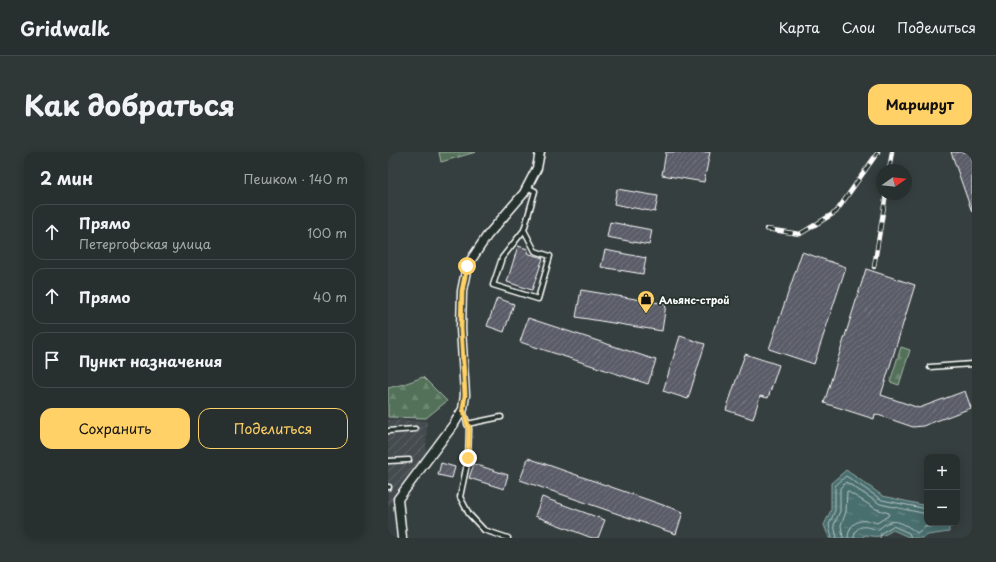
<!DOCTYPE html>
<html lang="ru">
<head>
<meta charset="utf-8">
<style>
  :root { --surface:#282f2f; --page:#303737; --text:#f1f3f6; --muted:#a5a9aa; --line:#444a4b; --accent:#ffd166 }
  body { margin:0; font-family:"Playpen Sans",sans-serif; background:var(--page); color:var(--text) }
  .controls { position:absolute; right:12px; bottom:12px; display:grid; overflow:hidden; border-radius:8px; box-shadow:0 2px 10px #0003 }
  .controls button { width:36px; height:36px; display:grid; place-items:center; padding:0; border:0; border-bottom:1px solid var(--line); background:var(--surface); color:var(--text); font:20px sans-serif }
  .compass { position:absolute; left:488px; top:12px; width:36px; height:36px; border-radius:50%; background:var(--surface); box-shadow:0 2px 10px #0003; rotate:76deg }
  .stop { position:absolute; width:12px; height:12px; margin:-9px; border:3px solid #ffd166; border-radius:50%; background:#fff }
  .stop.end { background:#ffd166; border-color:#fff; box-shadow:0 1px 4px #0008 }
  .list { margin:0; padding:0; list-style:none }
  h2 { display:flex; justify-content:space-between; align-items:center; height:52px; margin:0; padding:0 16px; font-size:17px }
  h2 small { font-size:13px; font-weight:400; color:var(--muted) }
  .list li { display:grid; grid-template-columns:26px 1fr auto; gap:12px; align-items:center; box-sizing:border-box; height:56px; margin:0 8px 8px; padding:0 8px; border:1px solid var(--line); border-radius:12px }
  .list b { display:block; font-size:15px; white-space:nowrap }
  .list p { margin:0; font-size:13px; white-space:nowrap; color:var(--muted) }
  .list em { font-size:13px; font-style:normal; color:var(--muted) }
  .actions { display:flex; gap:8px; padding:12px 16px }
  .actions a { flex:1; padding:9px 0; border:1px solid var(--accent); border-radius:12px; text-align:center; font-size:14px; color:var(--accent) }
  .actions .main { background:var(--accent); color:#111 }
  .icon { flex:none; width:22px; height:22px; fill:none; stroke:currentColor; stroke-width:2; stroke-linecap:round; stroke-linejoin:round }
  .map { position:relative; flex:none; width:584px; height:386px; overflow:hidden; border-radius:12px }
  header { display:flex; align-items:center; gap:24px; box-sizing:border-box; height:56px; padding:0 20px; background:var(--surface); border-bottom:1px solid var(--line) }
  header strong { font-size:19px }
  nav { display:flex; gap:22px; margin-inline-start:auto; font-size:14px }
  .intro { display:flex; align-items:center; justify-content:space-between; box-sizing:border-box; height:96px; padding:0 24px }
  h1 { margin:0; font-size:28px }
  .button { padding:10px 18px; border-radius:12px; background:var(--accent); color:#111; font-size:14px; font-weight:700 }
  main { display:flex; gap:24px; padding:0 24px }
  aside { flex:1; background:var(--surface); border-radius:12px; box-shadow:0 2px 10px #0003 }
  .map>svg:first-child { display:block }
</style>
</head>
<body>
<header>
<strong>Gridwalk</strong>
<nav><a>Карта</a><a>Слои</a><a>Поделиться</a></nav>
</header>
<div class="intro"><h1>Как добраться</h1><a class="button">Маршрут</a></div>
<main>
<aside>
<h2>2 мин<small>Пешком · 140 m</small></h2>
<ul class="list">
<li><svg class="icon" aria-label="ahead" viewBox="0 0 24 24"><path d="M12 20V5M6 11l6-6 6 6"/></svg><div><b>Прямо</b><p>Петергофская улица</p></div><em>100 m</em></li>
<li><svg class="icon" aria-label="ahead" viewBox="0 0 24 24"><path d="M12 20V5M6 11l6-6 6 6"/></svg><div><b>Прямо</b></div><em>40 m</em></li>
<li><svg class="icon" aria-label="arrive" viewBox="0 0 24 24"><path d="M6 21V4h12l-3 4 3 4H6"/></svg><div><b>Пункт назначения</b></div></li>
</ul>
<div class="actions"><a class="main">Сохранить</a><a>Поделиться</a></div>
</aside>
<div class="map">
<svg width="584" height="386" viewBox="0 0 584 386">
  <defs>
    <pattern id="industrial-furrows" width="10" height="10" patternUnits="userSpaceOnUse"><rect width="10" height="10" fill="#454c4f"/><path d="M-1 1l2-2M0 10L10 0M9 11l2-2" fill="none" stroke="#616769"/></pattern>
    <pattern id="forest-firs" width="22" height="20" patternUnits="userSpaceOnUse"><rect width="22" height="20" fill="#527159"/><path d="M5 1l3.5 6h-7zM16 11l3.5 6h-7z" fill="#6c8672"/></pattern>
    <pattern id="water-ripples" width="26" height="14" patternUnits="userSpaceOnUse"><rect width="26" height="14" fill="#4a6e6e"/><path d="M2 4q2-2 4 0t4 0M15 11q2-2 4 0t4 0" fill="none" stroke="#658484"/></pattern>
    <pattern id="building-hatch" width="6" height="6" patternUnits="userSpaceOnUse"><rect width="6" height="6" fill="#5a5c68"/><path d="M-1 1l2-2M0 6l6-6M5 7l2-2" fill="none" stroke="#73747f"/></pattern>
  </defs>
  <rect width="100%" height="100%" fill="#363f3f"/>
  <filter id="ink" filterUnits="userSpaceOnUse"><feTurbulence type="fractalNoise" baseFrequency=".025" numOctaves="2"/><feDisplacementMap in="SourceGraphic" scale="8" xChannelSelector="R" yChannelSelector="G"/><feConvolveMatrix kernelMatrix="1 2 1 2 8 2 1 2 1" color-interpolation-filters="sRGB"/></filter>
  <g filter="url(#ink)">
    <path fill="url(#industrial-furrows)" d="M 0,268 L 39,269 L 38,301 L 0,355 Z"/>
    <path fill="url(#forest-firs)" stroke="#a8b8ac" d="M 51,0 L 88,0 L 53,10 Z
      M 513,195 L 522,198 L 511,233 L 502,230 Z
      M 35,225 L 59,249 L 38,266 L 0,265 L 0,236 L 16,232 Z"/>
    <path fill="url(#water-ripples)" stroke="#92a8a8" d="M 458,318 L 495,344 L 539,354 L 539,371 L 561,371 L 561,380 L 540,383 L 534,386 L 523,386 L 505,378 C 496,384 489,386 478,383 L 473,386 L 441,386 L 436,373 L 443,358 L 443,331 Z"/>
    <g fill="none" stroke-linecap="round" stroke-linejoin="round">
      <path stroke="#b7c5c5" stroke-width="1" d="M 444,386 L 441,373 L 447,358 L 447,334 L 458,324 L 494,348 L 539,357
        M 449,386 L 446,373 L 452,359 L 452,336 L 458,330 L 492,352 L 539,362
        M 455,386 L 453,373 L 458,360 L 459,339 L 488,357 L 501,361 L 500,364 L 489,371 C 475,366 461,368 460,386
        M 466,386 C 467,371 479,374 489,378 C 493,376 497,371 502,370 C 510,367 523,376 529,381 L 537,375 L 550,373 L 552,371
        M 492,386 L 493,381 L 505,374 L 521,381 L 523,386"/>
    </g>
    <path fill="url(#building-hatch)" stroke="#fff" d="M 278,0 L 322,0 L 316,30 L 274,23 Z
      M 563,0 L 584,0 L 584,60 Z
      M 229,37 L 270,44 L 267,60 L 226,52 Z
      M 222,70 L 264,78 L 261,93 L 219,85 Z
      M 130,94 L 140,97 L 139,101 L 155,106 L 144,138 L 119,130 Z
      M 217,98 L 258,106 L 255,122 L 213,115 Z
      M 414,100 L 458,115 L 426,212 L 381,197 Z
      M 478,117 L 527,133 L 493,243 L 531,256 L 577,239 L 583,256 L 535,274 L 525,275 L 487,262 L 486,267 L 436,251 Z
      M 193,138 L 278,152 L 274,179 L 188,165 Z
      M 109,146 L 126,152 L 116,180 L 99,174 Z
      M 140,166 L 268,208 L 260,232 L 132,190 Z
      M 292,184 L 317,192 L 300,247 L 275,239 Z
      M 357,202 L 391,213 L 380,246 L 372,244 L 365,267 L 338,258 Z
      M 140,306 L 295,360 L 288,382 L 132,328 Z
      M 53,311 L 67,315 L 64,326 L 50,323 Z
      M 86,312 L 120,323 L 116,337 L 81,326 Z
      M 154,345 L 217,368 L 210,386 L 204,386 L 147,364 Z"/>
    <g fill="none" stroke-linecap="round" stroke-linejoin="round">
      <defs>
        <path id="lane" d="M 136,78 L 147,99 L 162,104 L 150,147 L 105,133 L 114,106 L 136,78 L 147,39 L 139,35
          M 542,215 L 584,212
          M 75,258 L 81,277 L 80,307 L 72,345 L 81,362 L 96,378 L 120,386
          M 79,272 L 113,265
          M 0,279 L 27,277
          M 0,309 L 21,308
          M 0,335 L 1,335"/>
        <path id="street" d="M 14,386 L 10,347 L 66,272 L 75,257 L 77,243 L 73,176 L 74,139 L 79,114 L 99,84 L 136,41 L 149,16 L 152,0"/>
      </defs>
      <use href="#lane" stroke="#fff" stroke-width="7"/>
      <use href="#street" stroke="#fff" stroke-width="11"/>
      <use href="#lane" stroke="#26332d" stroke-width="4"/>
      <use href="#street" stroke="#26332d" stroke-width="8"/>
      <defs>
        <path id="rail" d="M 501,18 L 504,0
          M 378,77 L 412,82 L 448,60 L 490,0
          M 486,115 L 498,42"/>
      </defs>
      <use href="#rail" stroke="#fff" stroke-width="4.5"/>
      <use href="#rail" stroke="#26332d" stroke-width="3" stroke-dasharray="9" stroke-linecap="butt"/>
    </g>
  </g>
  <g fill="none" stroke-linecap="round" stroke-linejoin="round" filter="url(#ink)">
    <path stroke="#ffd166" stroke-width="5" d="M 79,114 L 74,139 L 73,176 L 77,243 L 75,257 L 81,277 L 80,306"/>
  </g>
  <defs>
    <symbol id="shop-pin" viewBox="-11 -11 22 30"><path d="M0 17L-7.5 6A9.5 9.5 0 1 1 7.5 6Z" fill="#ffd166" stroke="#26332d"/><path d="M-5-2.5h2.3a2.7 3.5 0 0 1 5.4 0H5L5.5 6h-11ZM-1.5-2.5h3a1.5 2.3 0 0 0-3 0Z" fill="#111"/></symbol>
  </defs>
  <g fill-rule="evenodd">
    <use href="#shop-pin" x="248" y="137" width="20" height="27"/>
  </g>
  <g text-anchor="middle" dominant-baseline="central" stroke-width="3.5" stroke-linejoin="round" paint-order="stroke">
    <g font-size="10" font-weight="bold" fill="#fff" stroke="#26332d" text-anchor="start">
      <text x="271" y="147">Альянс-строй</text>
    </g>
  </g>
</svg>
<div class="controls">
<button>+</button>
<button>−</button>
</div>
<svg class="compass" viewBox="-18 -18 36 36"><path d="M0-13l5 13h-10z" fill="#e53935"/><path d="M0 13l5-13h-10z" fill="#a5a9aa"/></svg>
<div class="stop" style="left:79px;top:114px"></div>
<div class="stop end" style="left:80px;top:306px"></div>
</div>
</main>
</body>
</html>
